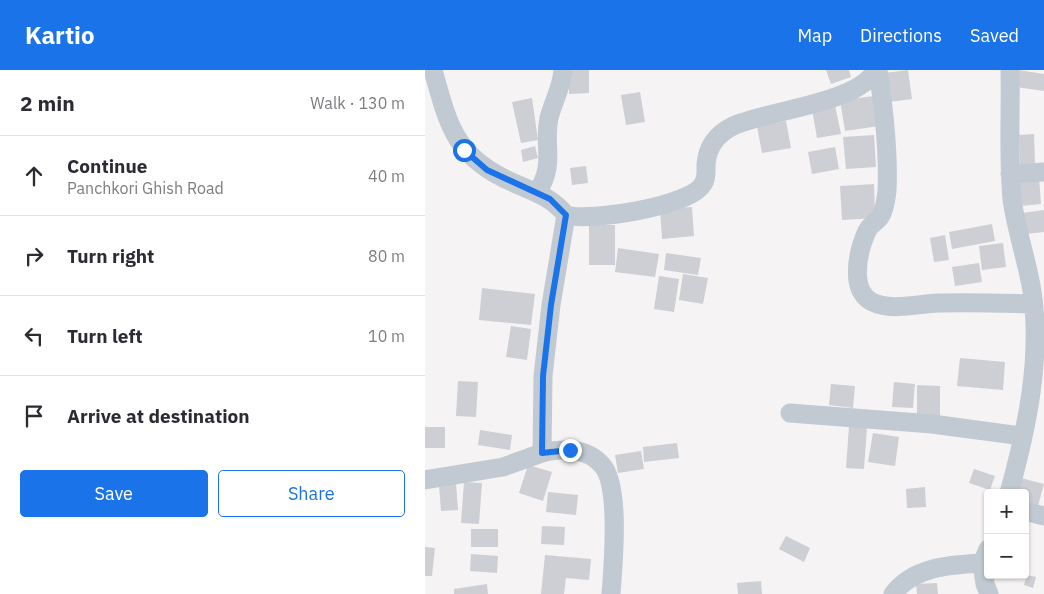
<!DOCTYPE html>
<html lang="en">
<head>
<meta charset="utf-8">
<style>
  :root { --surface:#fff; --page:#f2f2f3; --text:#2b2b33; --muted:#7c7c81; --line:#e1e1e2; --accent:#1a73e8 }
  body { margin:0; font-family:"IBM Plex Sans",sans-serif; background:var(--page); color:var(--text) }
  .controls { position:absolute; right:15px; bottom:15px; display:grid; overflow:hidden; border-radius:5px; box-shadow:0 1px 4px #0004 }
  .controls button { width:45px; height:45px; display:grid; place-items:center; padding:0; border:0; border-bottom:1px solid var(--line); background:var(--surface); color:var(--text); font:25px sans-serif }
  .stop { position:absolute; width:15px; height:15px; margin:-11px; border:4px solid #1a73e8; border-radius:50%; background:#fff }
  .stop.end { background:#1a73e8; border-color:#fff; box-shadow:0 1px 5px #0008 }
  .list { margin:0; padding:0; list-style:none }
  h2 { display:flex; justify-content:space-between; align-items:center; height:65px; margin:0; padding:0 20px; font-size:21px }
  h2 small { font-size:16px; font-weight:400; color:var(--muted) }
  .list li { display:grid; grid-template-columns:32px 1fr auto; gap:15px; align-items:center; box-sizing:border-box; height:80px; padding:0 20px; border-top:1px solid var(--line) }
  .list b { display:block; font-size:19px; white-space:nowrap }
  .list p { margin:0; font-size:16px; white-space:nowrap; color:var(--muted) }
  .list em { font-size:16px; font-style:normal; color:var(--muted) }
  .actions { display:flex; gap:10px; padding:15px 20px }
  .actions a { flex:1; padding:11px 0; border:1px solid var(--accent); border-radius:5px; text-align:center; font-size:18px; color:var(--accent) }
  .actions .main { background:var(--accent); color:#fff }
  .icon { flex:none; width:28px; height:28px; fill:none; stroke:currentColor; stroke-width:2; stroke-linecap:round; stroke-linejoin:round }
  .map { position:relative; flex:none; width:619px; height:524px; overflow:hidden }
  header { display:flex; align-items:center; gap:30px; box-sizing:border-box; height:70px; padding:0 25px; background:var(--accent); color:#fff }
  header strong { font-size:24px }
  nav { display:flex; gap:28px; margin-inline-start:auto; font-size:18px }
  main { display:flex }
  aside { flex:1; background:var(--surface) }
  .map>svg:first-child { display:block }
</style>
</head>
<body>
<header>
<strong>Kartio</strong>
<nav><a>Map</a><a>Directions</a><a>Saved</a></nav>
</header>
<main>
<aside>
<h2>2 min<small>Walk · 130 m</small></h2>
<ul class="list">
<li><svg class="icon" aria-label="ahead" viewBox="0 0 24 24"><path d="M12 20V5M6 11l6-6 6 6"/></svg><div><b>Continue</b><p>Panchkori Ghish Road</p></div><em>40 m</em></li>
<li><svg class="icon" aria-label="right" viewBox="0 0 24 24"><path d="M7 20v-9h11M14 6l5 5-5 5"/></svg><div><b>Turn right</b></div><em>80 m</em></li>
<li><svg class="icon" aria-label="left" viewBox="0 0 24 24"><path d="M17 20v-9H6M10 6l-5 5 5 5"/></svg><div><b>Turn left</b></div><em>10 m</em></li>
<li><svg class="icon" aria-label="arrive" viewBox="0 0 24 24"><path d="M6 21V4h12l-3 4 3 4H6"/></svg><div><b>Arrive at destination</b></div></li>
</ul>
<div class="actions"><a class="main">Save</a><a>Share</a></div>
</aside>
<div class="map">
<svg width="619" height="524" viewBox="0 0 619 524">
  <rect width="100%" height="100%" fill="#f5f3f3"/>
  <path fill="#cdcfd5" d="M 144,0 L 164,0 L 164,23 L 144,24 Z
    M 401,0 L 424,0 L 426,7 L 406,14 Z
    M 483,0 L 487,29 L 464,32 L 460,3 Z
    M 593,0 L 619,4 L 619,21 L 591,17 Z
    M 215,22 L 220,52 L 201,55 L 196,25 Z
    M 450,26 L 454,56 L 420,61 L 415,30 Z
    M 107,28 L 113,70 L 96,73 L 87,32 Z
    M 410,35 L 416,64 L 392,68 L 387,39 Z
    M 361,51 L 366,78 L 337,83 L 332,56 Z
    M 609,64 L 610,94 L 595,95 L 594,65 Z
    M 449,65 L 451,97 L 421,99 L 418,67 Z
    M 110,76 L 113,88 L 98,92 L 96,80 Z
    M 410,77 L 414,99 L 387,104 L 383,82 Z
    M 161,96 L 163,113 L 147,115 L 145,98 Z
    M 614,107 L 616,134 L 596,136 L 594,109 Z
    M 449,114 L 450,148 L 417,150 L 415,116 Z
    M 267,137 L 269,166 L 237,169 L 235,139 Z
    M 619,140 L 619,162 L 600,164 L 597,143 Z
    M 567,154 L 570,171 L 527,179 L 524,162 Z
    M 164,155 L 190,155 L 190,195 L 164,195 Z
    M 520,165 L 524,190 L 509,192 L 505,168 Z
    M 578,173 L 581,197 L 557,200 L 554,176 Z
    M 193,178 L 234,184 L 230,207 L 190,202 Z
    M 241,183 L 276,188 L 273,205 L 239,200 Z
    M 554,193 L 557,212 L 530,216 L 527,197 Z
    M 258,204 L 283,208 L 278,234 L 254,230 Z
    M 234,206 L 254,209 L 249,242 L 229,239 Z
    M 57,218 L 110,224 L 106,255 L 54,250 Z
    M 86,256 L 106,259 L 102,290 L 81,287 Z
    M 535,288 L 580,292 L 578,320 L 532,316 Z
    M 33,311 L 53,312 L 51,347 L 31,346 Z
    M 469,312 L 490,314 L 488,338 L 467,337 Z
    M 406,314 L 430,316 L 428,338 L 404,335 Z
    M 492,315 L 515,316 L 515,346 L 492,346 Z
    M 424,356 L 442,357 L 439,399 L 421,398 Z
    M 0,357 L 20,357 L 20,378 L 0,378 Z
    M 55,360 L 87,365 L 85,380 L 53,375 Z
    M 448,363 L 474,367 L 470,396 L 443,392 Z
    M 252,373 L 254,388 L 219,392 L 218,377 Z
    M 216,381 L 219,399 L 193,403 L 190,385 Z
    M 103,395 L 127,402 L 118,431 L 94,423 Z
    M 549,399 L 570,406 L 565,420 L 544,413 Z
    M 592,407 L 619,414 L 613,436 L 600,433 L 600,423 L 589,423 Z
    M 39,412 L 57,413 L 54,454 L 36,453 Z
    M 31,414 L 33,440 L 16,441 L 14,415 Z
    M 500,417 L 501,437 L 482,438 L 481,419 Z
    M 123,422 L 153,425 L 151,445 L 121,442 Z
    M 117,456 L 140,457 L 139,475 L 116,474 Z
    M 46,459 L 73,459 L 73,477 L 46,477 Z
    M 361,466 L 385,478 L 379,492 L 354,479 Z
    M 0,477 L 10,478 L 7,506 L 0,506 Z
    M 46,484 L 73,486 L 72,503 L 45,501 Z
    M 120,485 L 166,489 L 164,510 L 141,508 L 139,524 L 116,524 Z
    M 602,505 L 611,507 L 608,518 L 599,515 Z
    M 336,511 L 337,524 L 313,524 L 312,513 Z
    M 512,513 L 513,524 L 492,524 L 491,514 Z
    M 62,514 L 63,524 L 29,524 L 29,519 Z"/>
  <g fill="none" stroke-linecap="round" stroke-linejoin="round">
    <path stroke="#c1cad2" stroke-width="19" d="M 8,0 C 24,58 31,88 89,113 C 111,123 126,127 141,145
      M 453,0 C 459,40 464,81 462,121 C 461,129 460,140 455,147 C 451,152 445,155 442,161 C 433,181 422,225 452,234 C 470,240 494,234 513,233 C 544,232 576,233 608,234
      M 585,104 L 619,102
      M 112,123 C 131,93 118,78 124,48 C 128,32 137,17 138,0
      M 141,145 C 165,152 266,136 278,114 C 282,108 281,101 281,95 C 282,77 292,64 308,56 C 343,40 432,34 451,0
      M 365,343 L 507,354 L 597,366
      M 117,383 C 138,378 161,377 177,395 C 196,416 188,496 186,524
      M 0,410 L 78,397 L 117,383 L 118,306 L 126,235 L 141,145
      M 584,423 C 602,358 617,288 607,221 C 602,190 591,160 587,129 C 583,86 586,43 585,0
      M 600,441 L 619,446
      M 557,493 L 560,514 L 564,524
      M 468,524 C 489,496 526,495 557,493 L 563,479"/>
  </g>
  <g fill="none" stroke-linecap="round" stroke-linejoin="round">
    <path stroke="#1a73e8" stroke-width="6" d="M 39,80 L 62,100 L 125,129 L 141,145 L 126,235 L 118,306 L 117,383 L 145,380"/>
  </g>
</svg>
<div class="controls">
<button>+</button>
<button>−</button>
</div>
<div class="stop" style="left:39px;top:80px"></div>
<div class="stop end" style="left:145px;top:380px"></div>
</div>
</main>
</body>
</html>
